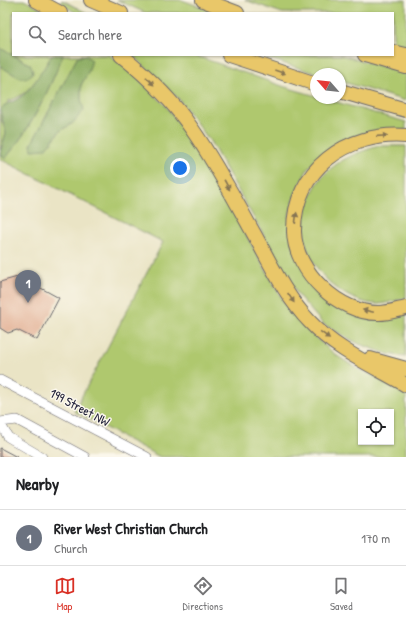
<!DOCTYPE html>
<html lang="en">
<head>
<meta charset="utf-8">
<style>
  :root { --surface:#fff; --page:#f2f2f2; --text:#202124; --muted:#757577; --line:#e0e0e0; --accent:#d93025 }
  body { margin:0; font-family:"Patrick Hand",sans-serif; background:var(--page); color:var(--text) }
  .controls { position:absolute; right:12px; bottom:12px; display:grid; overflow:hidden; border-radius:0px; box-shadow:0 1px 3px #0004 }
  .controls button { width:36px; height:36px; display:grid; place-items:center; padding:0; border:0; border-bottom:1px solid var(--line); background:var(--surface); color:var(--text); font:20px sans-serif }
  .compass { position:absolute; left:310px; top:68px; width:36px; height:36px; border-radius:50%; background:var(--surface); box-shadow:0 1px 3px #0004; rotate:298deg }
  .you { position:absolute; left:180px; top:168px; width:14px; height:14px; margin:-10px; border:3px solid #fff; border-radius:50%; background:#1a73e8; box-shadow:0 0 0 6px #1a73e833 }
  .badge { display:grid; place-items:center; width:26px; height:26px; border-radius:50%; background:var(--accent); color:#fff; font-size:13px; font-weight:700 }
  .pin { position:absolute; translate:-50% -33px; filter:drop-shadow(0 1px 2px #0008) }
  .pin::after { content:''; position:absolute; top:21px; width:14px; height:12px; background:inherit; clip-path:polygon(0 0,100% 0,50% 100%) }
  .list { margin:0; padding:0; list-style:none }
  h2 { display:flex; justify-content:space-between; align-items:center; height:52px; margin:0; padding:0 16px; font-size:17px }
  h2 small { font-size:13px; font-weight:400; color:var(--muted) }
  .list li { display:grid; grid-template-columns:26px 1fr auto; gap:12px; align-items:center; box-sizing:border-box; height:56px; padding:0 16px; border-top:1px solid var(--line) }
  .list b { display:block; font-size:15px; white-space:nowrap }
  .list p { margin:0; font-size:13px; white-space:nowrap; color:var(--muted) }
  .list em { font-size:13px; font-style:normal; color:var(--muted) }
  .icon { flex:none; width:22px; height:22px; fill:none; stroke:currentColor; stroke-width:2; stroke-linecap:round; stroke-linejoin:round }
  .map { position:relative; flex:none; width:406px; height:457px; overflow:hidden }
  .search { position:absolute; background:var(--surface); box-shadow:0 1px 3px #0004; left:12px; right:12px; top:12px; height:44px; display:flex; align-items:center; gap:10px; box-sizing:border-box; padding:0 14px; border-radius:0px; color:var(--muted); font-size:15px }
  .sheet { height:108px; background:var(--surface) }
  nav { display:flex; justify-content:space-around; align-items:center; box-sizing:border-box; height:56px; border-top:1px solid var(--line); background:var(--surface); font-size:11px; color:var(--muted) }
  nav a { display:grid; justify-items:center; gap:2px }
  nav .on { color:var(--accent) }
  .map>svg:first-child { display:block }
</style>
</head>
<body>
<div class="map">
<svg width="406" height="457" viewBox="0 0 406 457">
  <rect width="100%" height="100%" fill="#fbf7ec"/>
  <filter id="ink" filterUnits="userSpaceOnUse"><feTurbulence type="fractalNoise" baseFrequency=".025" numOctaves="2"/><feDisplacementMap in="SourceGraphic" scale="8" xChannelSelector="R" yChannelSelector="G"/><feConvolveMatrix kernelMatrix="1 2 1 2 8 2 1 2 1" color-interpolation-filters="sRGB"/></filter>
  <filter id="wash" filterUnits="userSpaceOnUse"><feTurbulence type="fractalNoise" baseFrequency=".012" numOctaves="4" result="noise"/><feDisplacementMap in="SourceGraphic" scale="16" xChannelSelector="R" yChannelSelector="G"/><feGaussianBlur stdDeviation="0.9" result="paint"/><feColorMatrix in="noise" values="0 0 0 0 0 0 0 0 0 0 0 0 0 0 0 0 0 1.4 0 .05"/><feComposite in="paint" operator="in"/></filter>
  <g filter="url(#wash)">
    <rect width="100%" height="100%" fill="#eae4c5"/>
    <path fill="#afc86e" stroke="#687554" fill-rule="evenodd" d="M 0,0 L 24,0 L 48,13 L 13,13 L 13,55 L 0,48 Z
      M 62,0 L 87,13 L 77,13 L 61,4 Z
      M 117,0 L 182,0 L 217,13 L 146,13 Z
      M 245,0 L 406,0 L 406,47 L 393,44 L 393,13 L 282,13 Z
      M 13,55 L 52,55 C 41,73 29,96 8,101 L 1,119 L 6,133 L 0,150 L 0,66 L 20,78 L 23,60 Z
      M 63,55 L 83,55 L 77,58 L 31,145 L 51,143 L 60,131 L 73,123 L 81,99 L 81,85 L 88,73 L 91,60 L 84,55 L 109,55 L 132,72 L 165,105 L 197,148 L 285,304 L 308,331 L 337,356 L 360,370 L 406,389 L 406,457 L 160,457 L 74,411 L 163,242 L 0,159 L 0,153 L 5,159 C 32,128 48,92 63,55 ZM 361,412 L 391,412 L 391,442 L 361,442 Z
      M 132,55 L 194,55 L 285,87 L 316,96 L 316,98 L 322,98 L 406,122 L 406,130 L 365,133 L 344,140 L 325,152 L 308,168 L 295,195 L 289,216 L 326,298 L 406,314 L 406,357 L 388,354 L 359,344 L 323,324 L 298,295 L 210,141 L 178,98 Z
      M 257,55 L 341,55 L 406,73 L 406,101 L 340,81 L 340,74 L 318,74 Z
      M 379,146 L 406,146 L 406,298 C 397,300 388,303 379,304 C 343,304 306,268 304,232 C 303,213 311,189 324,175 C 339,159 358,152 379,146 Z"/>
    <path fill="#8bac61" stroke="#56674e" d="M 0,48 L 31,65 L 33,72 L 28,78 L 20,78 L 0,66 Z
      M 52,55 L 63,55 C 48,92 31,128 5,159 L 0,153 L 6,133 L 0,110 C 10,100 10,104 19,98 C 33,89 43,69 52,55 Z
      M 84,55 L 92,60 L 88,73 L 81,85 L 81,99 L 84,110 L 73,123 L 60,131 L 45,149 L 32,150 L 31,145 L 77,58 Z"/>
    <g id="blocks">
      <path fill="#e1ac8f" d="M 28,274 L 37,278 L 39,287 L 59,298 L 37,340 L 17,330 L 8,333 L 0,328 L 0,282 Z
        M 0,448 L 17,457 L 0,457 Z"/>
    </g>
  </g>
  <g filter="url(#ink)">
    <use href="#blocks" fill-opacity="0" stroke="#68666b" stroke-width="1"/>
    <g fill="none" stroke-linecap="round" stroke-linejoin="round">
      <defs>
        <path id="minor" d="M 0,380 L 147,457
          M 0,422 L 17,420 L 85,457
          M 0,423 L 8,437 L 42,457"/>
        <path id="highway" d="M 36,0 L 60,13
          M 91,0 L 121,13
          M 203,0 L 237,13
          M 393,52 L 406,55
          M 121,55 C 147,76 173,101 192,129 C 213,159 231,192 249,225 C 268,258 284,295 310,322 C 336,350 374,366 406,385
          M 229,55 L 316,84
          M 365,55 L 406,67
          M 340,91 L 406,110
          M 406,136 C 347,131 293,170 294,232 C 295,272 340,314 379,313 C 388,313 397,310 406,308
          M 370,359 L 406,369"/>
      </defs>
      <use href="#minor" stroke="#68666b" stroke-width="10"/>
      <use href="#highway" stroke="#68666b" stroke-width="16"/>
      <use href="#minor" stroke="#fff" stroke-width="9"/>
      <use href="#highway" stroke="#e9c769" stroke-width="14"/>
    </g>
    <defs><path id="oneway-solid" d="M-6-.8H1V-3.2L6.5 0L1 3.2V.8H-6Z"/></defs>
    <g fill="#867452">
      <use href="#oneway-solid" transform="translate(280 72) rotate(19)"/>
      <use href="#oneway-solid" transform="translate(150 81) rotate(46)"/>
      <use href="#oneway-solid" transform="translate(382 136) rotate(-4)"/>
      <use href="#oneway-solid" transform="translate(227 185) rotate(61)"/>
      <use href="#oneway-solid" transform="translate(296 218) rotate(-83)"/>
      <use href="#oneway-solid" transform="translate(291 298) rotate(56)"/>
      <use href="#oneway-solid" transform="translate(368 311) rotate(-168)"/>
      <use href="#oneway-solid" transform="translate(325 335) rotate(36)"/>
    </g>
  </g>
  <g text-anchor="middle" dominant-baseline="central" stroke-width="3" stroke-linejoin="round" paint-order="stroke">
    <g font-size="13" fill="#22223b" stroke="#fbf7ec">
      <text transform="translate(80 407) rotate(28)">199 Street NW</text>
    </g>
  </g>
</svg>
<div class="controls">
<button><svg class="icon" aria-label="locate" viewBox="0 0 24 24"><circle cx="12" cy="12" r="6"/><path d="M12 2v4M12 18v4M2 12h4M18 12h4"/></svg></button>
</div>
<svg class="compass" viewBox="-18 -18 36 36"><path d="M0-13l5 13h-10z" fill="#e53935"/><path d="M0 13l5-13h-10z" fill="#757577"/></svg>
<div class="you"></div>
<div class="pin badge" style="left:28px;top:303px;background:#6b7280">1</div>
<div class="search"><svg class="icon" aria-label="search" viewBox="0 0 24 24"><circle cx="10" cy="10" r="6"/><path d="M15 15l6 6"/></svg>Search here</div>
</div>
<section class="sheet">
<h2>Nearby<small></small></h2>
<ul class="list">
<li><span class="badge" style="background:#6b7280">1</span><div><b>River West Christian Church</b><p>Church</p></div><em>170 m</em></li>
</ul>
</section>
<nav>
<a class="on"><svg class="icon" aria-label="map" viewBox="0 0 24 24"><path d="M3 6l6-2 6 2 6-2v14l-6 2-6-2-6 2zM9 4v14M15 6v14"/></svg>Map</a>
<a><svg class="icon" aria-label="directions" viewBox="0 0 24 24"><path d="M12 3l9 9-9 9-9-9zM9 14v-3h6M13 9l2 2-2 2"/></svg>Directions</a>
<a><svg class="icon" aria-label="saved" viewBox="0 0 24 24"><path d="M7 4h10v16l-5-4-5 4z"/></svg>Saved</a>
</nav>
</body>
</html>
